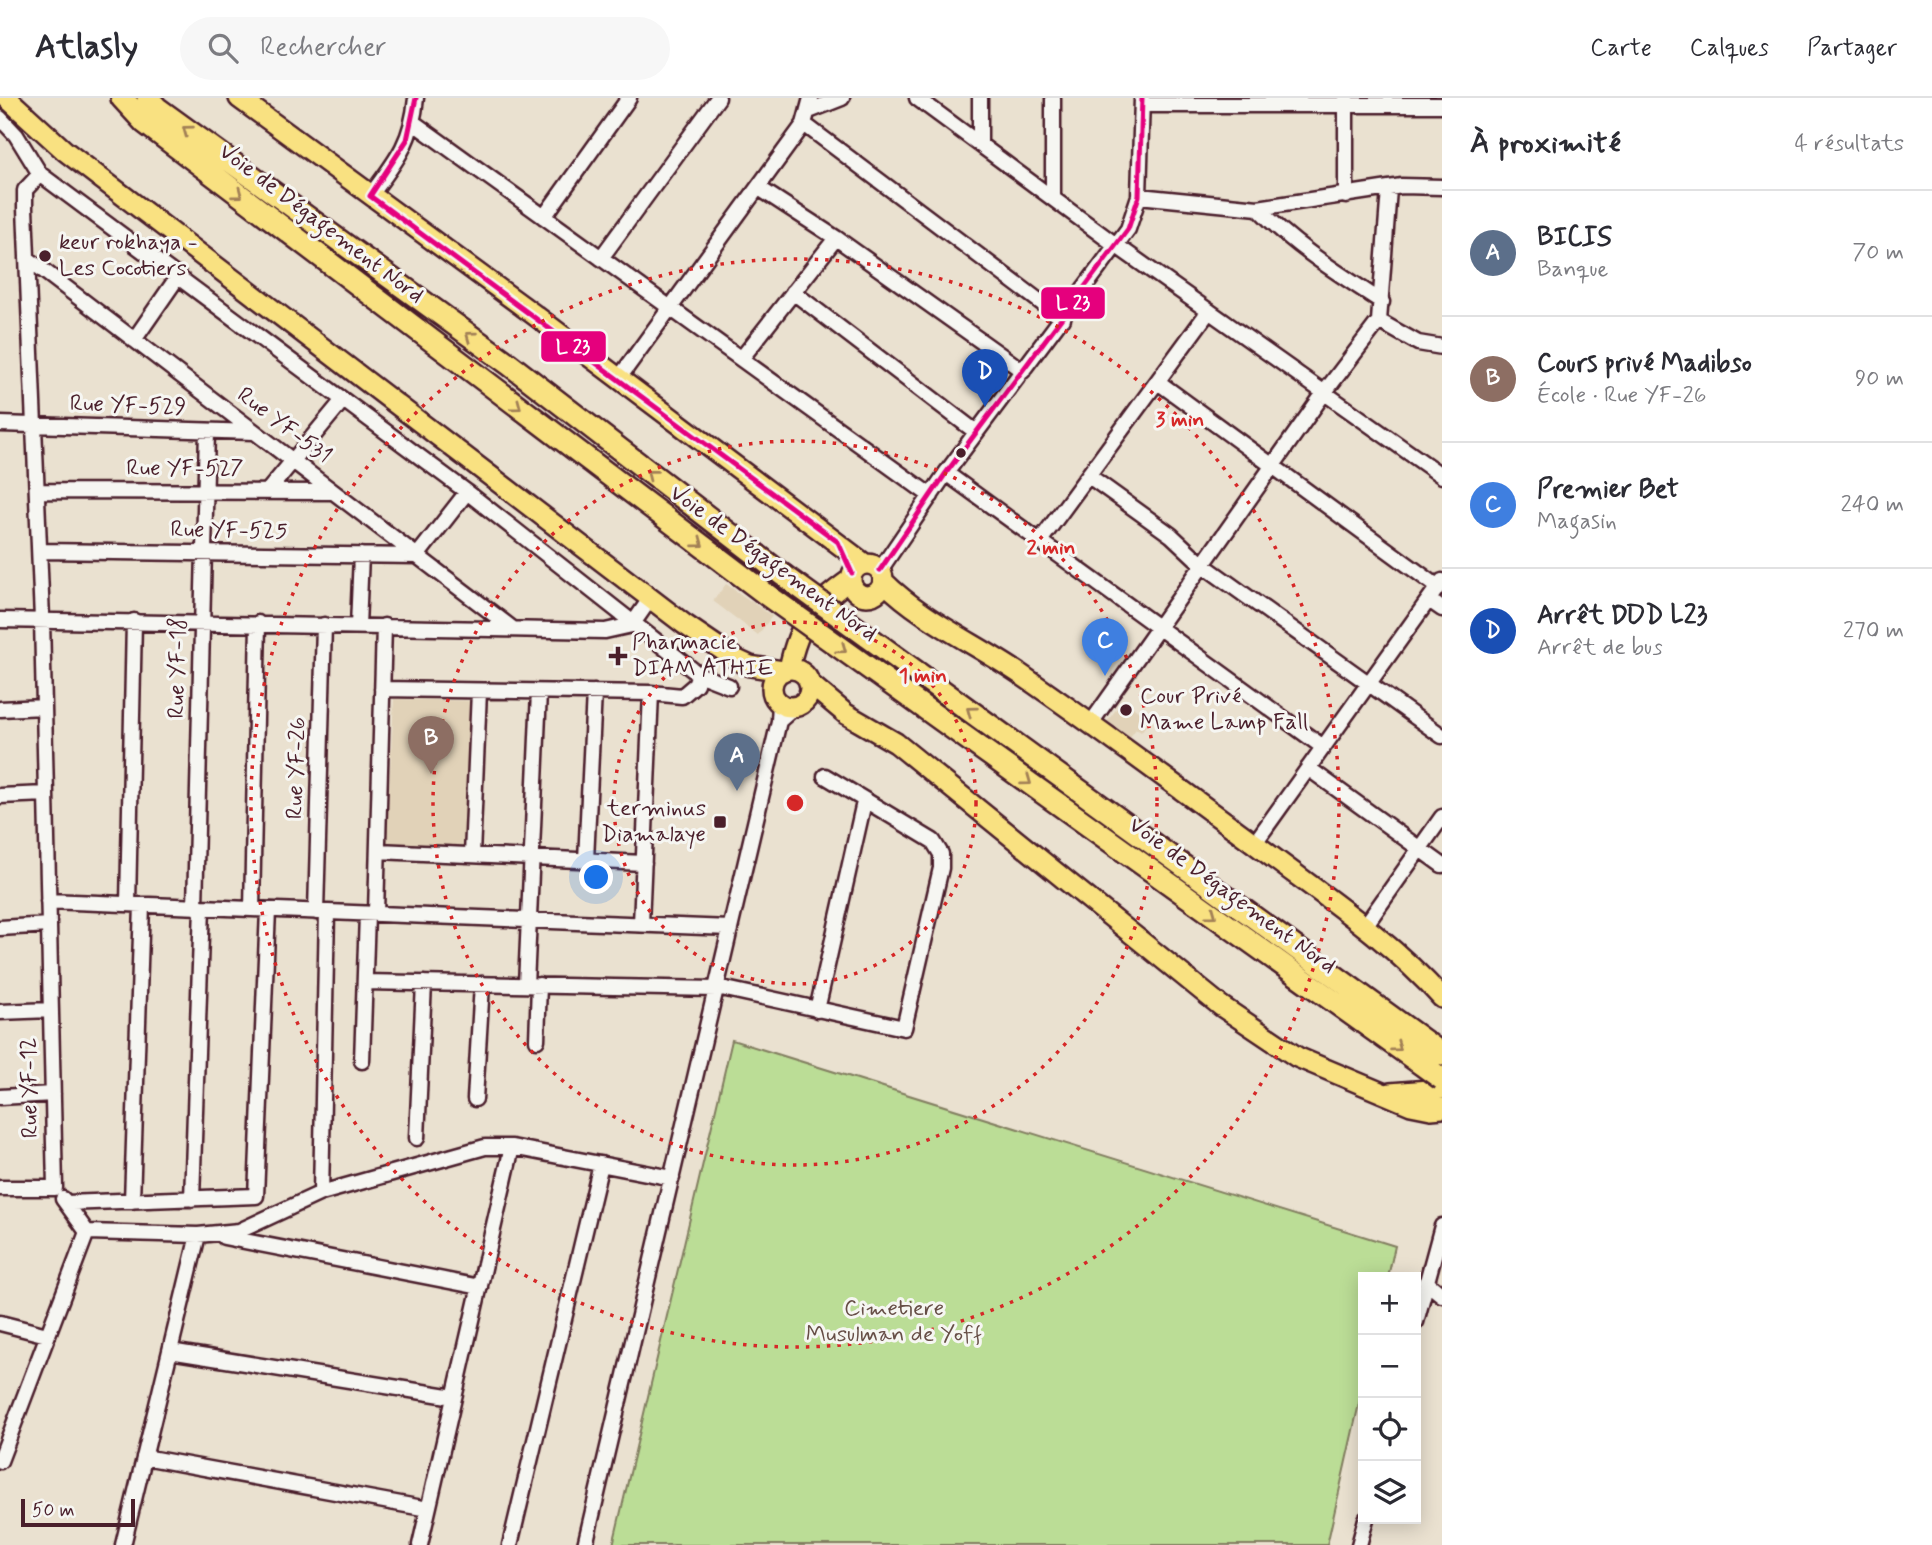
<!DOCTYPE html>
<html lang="fr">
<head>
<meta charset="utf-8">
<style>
  :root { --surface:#fff; --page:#f7f7f7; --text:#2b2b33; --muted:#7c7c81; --line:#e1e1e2; --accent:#4a1f2b }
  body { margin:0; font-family:Mynerve,sans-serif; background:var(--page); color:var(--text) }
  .controls { position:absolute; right:21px; bottom:21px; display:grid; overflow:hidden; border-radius:0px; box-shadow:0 4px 18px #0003 }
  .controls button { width:63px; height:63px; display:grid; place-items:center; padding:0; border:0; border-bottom:2px solid var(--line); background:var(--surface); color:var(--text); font:35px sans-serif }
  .scale { position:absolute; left:21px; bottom:18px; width:114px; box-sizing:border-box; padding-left:7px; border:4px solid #4a1f2b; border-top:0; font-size:19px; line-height:24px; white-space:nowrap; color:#4a1f2b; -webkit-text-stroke:5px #f6f6f2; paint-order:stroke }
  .you { position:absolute; left:597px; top:780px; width:24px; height:24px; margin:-18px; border:5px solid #fff; border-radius:50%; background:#1a73e8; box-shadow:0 0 0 10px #1a73e833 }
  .badge { display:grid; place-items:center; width:46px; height:46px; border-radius:50%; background:var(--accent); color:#fff; font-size:23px; font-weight:700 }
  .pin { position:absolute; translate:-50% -58px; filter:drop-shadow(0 2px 4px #0008) }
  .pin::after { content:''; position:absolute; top:37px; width:24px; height:21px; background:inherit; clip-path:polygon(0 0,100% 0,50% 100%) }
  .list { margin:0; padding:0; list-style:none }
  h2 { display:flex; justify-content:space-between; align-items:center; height:91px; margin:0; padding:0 28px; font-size:30px }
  h2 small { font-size:23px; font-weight:400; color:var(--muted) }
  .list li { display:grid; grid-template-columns:46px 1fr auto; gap:21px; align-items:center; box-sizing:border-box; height:126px; padding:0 28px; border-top:2px solid var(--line) }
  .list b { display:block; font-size:26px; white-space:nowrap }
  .list p { margin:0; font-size:23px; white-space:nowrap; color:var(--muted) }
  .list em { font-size:23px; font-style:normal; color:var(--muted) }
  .icon { flex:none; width:38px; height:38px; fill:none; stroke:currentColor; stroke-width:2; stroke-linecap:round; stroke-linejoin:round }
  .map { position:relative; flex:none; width:1442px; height:1447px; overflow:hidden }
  header { display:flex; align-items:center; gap:42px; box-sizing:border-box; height:98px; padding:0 35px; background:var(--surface); border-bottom:2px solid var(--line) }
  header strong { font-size:33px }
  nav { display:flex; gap:38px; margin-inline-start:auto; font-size:24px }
  .search { width:490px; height:63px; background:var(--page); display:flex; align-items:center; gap:18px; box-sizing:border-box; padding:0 24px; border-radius:38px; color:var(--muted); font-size:26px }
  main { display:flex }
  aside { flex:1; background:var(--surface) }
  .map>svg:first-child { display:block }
</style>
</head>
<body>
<header>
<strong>Atlasly</strong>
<div class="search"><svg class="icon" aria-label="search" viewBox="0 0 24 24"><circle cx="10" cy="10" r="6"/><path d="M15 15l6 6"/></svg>Rechercher</div>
<nav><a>Carte</a><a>Calques</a><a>Partager</a></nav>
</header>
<main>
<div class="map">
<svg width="1442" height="1447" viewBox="0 0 1442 1447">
  <rect width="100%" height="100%" fill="#eae1d0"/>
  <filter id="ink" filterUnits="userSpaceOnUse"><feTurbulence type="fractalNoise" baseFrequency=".0143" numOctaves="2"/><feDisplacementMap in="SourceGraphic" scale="14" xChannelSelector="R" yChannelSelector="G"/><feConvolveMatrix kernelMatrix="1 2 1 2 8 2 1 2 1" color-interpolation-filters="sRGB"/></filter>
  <g filter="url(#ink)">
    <path fill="#e1d2b8" d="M 726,486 L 772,518 L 758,537 L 713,503 Z
      M 394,601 L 476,603 L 468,753 L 386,748 Z
      M 1123,602 L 1150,622 L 1141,634 L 1136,631 L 1130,639 L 1125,639 L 1106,625 Z"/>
    <path fill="#bbdd96" stroke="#827e60" stroke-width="2" d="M 732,942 L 1395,1148 L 1388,1179 L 1363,1179 L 1363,1288 L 1327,1447 L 613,1447 Z"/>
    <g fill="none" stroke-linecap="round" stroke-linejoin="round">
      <defs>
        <path id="minor" d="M 917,0 L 1117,148 L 1442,378
          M 1142,7 L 1442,7
          M 809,13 L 842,0
          M 0,20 L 16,37 L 40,76 L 467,394 L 698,576
          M 414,25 L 931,398
          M 804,26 L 1063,221
          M 980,46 L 980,0
          M 40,76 L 25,92 L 25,110 L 42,521 L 55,1090
          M 759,90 L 836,140 L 1023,273
          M 370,98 C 396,63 412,45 416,0
          M 1139,98 L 1258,110 L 1402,88 L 1442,89
          M 1346,98 L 1346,0
          M 1053,99 L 1053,0
          M 1258,110 C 1294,148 1338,175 1382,204
          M 544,119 L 629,0
          M 27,160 L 513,531
          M 601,160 L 718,0
          M 793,194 L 976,334
          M 1379,223 L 1418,245 L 1442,249
          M 134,242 L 179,177
          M 741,261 L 836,140
          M 619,280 L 804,26 L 811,0
          M 1158,284 L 1438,489
          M 0,326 L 254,334
          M 946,375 L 1323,649
          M 1089,378 L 1171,437 L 1203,467 L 1442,638
          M 37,393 L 333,394
          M 267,394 L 343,302
          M 1040,443 L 1209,213
          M 40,453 L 417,458 L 467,394
          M 880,472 L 946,375 L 1128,131 L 1139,98 L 1142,0
          M 1429,502 L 1442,511
          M 0,522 L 605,533 L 632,527 L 650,501
          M 358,528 L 361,457
          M 382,591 L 651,595 L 682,598 L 696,586 L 698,576 L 729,588
          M 0,611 L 44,609
          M 779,623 L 796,608
          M 1091,625 L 1324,295 L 1379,223 L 1389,91
          M 1308,670 L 1442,767
          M 0,698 L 46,696
          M 1254,746 L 1442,483
          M 378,753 L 644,765
          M 472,757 L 479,593
          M 586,762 L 594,594
          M 48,803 L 730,830
          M 128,806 L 134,523
          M 195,809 L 207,333
          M 252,811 L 258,525
          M 316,814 L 324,527
          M 376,815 L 384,528
          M 641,826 L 651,595
          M 1365,828 L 1442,719
          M 0,830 L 49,827
          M 365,884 L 716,891
          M 526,887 L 539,594
          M 717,889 L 904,930 L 941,770 L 941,756 L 933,743 L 825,678
          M 817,912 L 864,704
          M 0,914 L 51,912
          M 537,942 L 539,887
          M 362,963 L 367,816
          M 0,999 L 53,996
          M 475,1001 L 482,886
          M 417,1040 L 424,885
          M 0,1090 L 55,1090
          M 321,1095 L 327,814
          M 63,1101 L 87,1134
          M 192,1101 L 202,809
          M 132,1103 L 142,807
          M 66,1105 L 256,1098 L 268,812
          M 87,1134 L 198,1137 L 239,1133 L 321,1095 L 485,1049 L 512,1049 L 672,1080
          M 224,1139 L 480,1189
          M 1426,1184 L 1442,1197
          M 1416,1224 L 1442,1128
          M 0,1225 L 47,1237
          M 170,1253 L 454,1299
          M 144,1359 L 428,1411
          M 0,1363 L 87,1134
          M 123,1447 L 198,1137
          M 420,1447 L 512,1049
          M 510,1447 L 601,1066
          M 585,1447 L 779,623 L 780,605
          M 1359,1447 L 1366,1421"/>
        <path id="major" d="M 7,0 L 65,53 L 684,526 L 737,562 L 750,568 L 783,573
          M 239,0 L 536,218 L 865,466
          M851 482a16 16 0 1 1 32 0a16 16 0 1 1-32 0Z
          M 883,483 C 923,523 977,546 1023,578 C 1104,634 1183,693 1263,752 C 1325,799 1390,842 1442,900
          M 789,571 C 799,523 812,509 851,481
          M772 590a19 19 0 1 1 38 0a19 19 0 1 1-38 0Z
          M 809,585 L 846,616 L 896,645 L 1221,908 L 1297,959 L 1411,1007 L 1431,1011 L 1442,1010
          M 1390,995 L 1442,991"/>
        <path id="highway" d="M 122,0 L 145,25 L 767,497
          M 148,0 L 157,10 L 509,266 L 783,477"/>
      </defs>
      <use href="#minor" stroke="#4a1f2b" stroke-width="19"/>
      <use href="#major" stroke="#4a1f2b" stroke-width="24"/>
      <use href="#highway" stroke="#4a1f2b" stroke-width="26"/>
      <use href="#minor" stroke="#f6f6f2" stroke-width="14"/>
      <use href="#major" stroke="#f9e181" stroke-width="19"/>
      <use href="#highway" stroke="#f9e181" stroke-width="21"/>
      <defs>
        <path id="highway-bridge" d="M 783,477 L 1442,956
          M 767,497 L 1442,981"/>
      </defs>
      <use href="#highway-bridge" stroke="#4a1f2b" stroke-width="26" stroke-linecap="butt"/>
      <use href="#highway-bridge" stroke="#f9e181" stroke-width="21"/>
      <defs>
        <path id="bus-1" d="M 416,0 L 407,42 L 370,98 L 838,444 L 852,475
          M 880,472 L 946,375 L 1128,131 L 1139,98 L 1142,0"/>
      </defs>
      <use href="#bus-1" stroke="#f6f6f2" stroke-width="10"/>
      <use href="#bus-1" stroke="#e5007d" stroke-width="5"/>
    </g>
    <defs><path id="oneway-chevron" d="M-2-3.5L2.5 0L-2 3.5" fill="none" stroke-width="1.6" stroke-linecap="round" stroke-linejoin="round" transform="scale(1.75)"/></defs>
    <g stroke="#a28056">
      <use href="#oneway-chevron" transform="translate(187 32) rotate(-144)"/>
      <use href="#oneway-chevron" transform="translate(238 96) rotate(37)"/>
      <use href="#oneway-chevron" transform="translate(470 238) rotate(-144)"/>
      <use href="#oneway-chevron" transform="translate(517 308) rotate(37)"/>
      <use href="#oneway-chevron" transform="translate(651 376) rotate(-142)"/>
      <use href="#oneway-chevron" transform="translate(699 445) rotate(37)"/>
      <use href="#oneway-chevron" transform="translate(842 551) rotate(36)"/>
      <use href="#oneway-chevron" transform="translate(971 613) rotate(-144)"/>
      <use href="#oneway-chevron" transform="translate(1027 683) rotate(36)"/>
      <use href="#oneway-chevron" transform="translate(1212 816) rotate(36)"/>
      <use href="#oneway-chevron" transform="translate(1397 949) rotate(36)"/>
    </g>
  </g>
  <g fill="none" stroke="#d62828" stroke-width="3.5" stroke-dasharray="3.5 7">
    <circle cx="795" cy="705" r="181"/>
    <circle cx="795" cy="705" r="362"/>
    <circle cx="795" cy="705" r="544"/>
  </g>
  <g fill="#4a1f2b" stroke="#f6f6f2" stroke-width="2.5">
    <circle cx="45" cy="158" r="7"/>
    <circle cx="961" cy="355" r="6"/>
    <path d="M614.5 547.5h7v7h7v7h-7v7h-7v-7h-7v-7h7z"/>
    <circle cx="1126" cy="612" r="7"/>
    <rect x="713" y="717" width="14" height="14" rx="3.5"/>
  </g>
  <g text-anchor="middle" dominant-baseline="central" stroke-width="6" stroke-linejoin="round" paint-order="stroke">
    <g font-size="23" fill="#4a1f2b" stroke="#f6f6f2">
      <text transform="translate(321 126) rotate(37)">Voie de Dégagement Nord</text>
      <text transform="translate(128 308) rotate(2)">Rue YF-529</text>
      <text transform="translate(284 328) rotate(37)">Rue YF-531</text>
      <text x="185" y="371">Rue YF-527</text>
      <text transform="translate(229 433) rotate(1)">Rue YF-525</text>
      <text transform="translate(773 466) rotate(36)">Voie de Dégagement Nord</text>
      <text transform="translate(178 570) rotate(-89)">Rue YF-18</text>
      <text transform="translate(297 670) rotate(-88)">Rue YF-26</text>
      <text transform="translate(1232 798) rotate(36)">Voie de Dégagement Nord</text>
      <text transform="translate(30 990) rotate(-91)">Rue YF-12</text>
    </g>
    <g font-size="23" fill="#4a1f2b" stroke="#f6f6f2" text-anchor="start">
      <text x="59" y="145">keur rokhaya -<tspan x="59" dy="26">Les Cocotiers</tspan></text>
      <text x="632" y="545">Pharmacie<tspan x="632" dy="26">DIAM ATHIE</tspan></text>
      <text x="1140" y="599">Cour Privé<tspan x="1140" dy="26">Mame Lamp Fall</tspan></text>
      <text x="706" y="711" text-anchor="end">terminus<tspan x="706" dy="26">Diamalaye</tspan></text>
    </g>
    <g font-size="23" fill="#664e46" stroke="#f6f6f2">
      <text x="894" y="1211">Cimetiere<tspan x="894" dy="26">Musulman de Yoff</tspan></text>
    </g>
  </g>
  <circle cx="795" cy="705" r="10" fill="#d62828" stroke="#f6f6f2" stroke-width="3.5"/>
  <g font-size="21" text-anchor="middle" font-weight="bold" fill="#d62828" stroke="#f6f6f2" stroke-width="6" stroke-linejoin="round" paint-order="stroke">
    <text x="1180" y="328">3 min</text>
    <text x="1051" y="456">2 min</text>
    <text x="923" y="584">1 min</text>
  </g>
  <g stroke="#f6f6f2" stroke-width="2.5">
    <rect x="1040" y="188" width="66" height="34" rx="7" fill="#e5007d"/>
    <rect x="540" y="232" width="67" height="33" rx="7" fill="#e5007d"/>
  </g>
  <g font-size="19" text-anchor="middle" font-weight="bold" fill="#fff">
    <text x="1073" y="211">L 23</text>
    <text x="573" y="255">L 23</text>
  </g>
</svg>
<div class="controls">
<button>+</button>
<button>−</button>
<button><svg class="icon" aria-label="locate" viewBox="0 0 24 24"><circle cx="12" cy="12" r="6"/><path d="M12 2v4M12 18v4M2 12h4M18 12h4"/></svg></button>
<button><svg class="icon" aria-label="layers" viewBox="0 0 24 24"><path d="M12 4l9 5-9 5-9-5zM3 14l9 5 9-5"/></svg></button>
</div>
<div class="scale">50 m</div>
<div class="you"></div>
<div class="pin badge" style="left:737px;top:693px;background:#5c6f8a">A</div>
<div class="pin badge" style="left:431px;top:676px;background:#8d6e63">B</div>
<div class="pin badge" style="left:1105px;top:578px;background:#3f7fe0">C</div>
<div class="pin badge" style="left:985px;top:309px;background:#1a4fb4">D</div>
</div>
<aside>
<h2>À proximité<small>4 résultats</small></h2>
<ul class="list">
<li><span class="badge" style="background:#5c6f8a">A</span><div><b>BICIS</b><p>Banque</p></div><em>70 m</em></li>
<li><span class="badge" style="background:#8d6e63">B</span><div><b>Cours privé Madibso</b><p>École · Rue YF-26</p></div><em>90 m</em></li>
<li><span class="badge" style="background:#3f7fe0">C</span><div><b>Premier Bet</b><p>Magasin</p></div><em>240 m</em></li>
<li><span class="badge" style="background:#1a4fb4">D</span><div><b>Arrêt DDD L23</b><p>Arrêt de bus</p></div><em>270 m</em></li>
</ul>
</aside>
</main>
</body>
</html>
